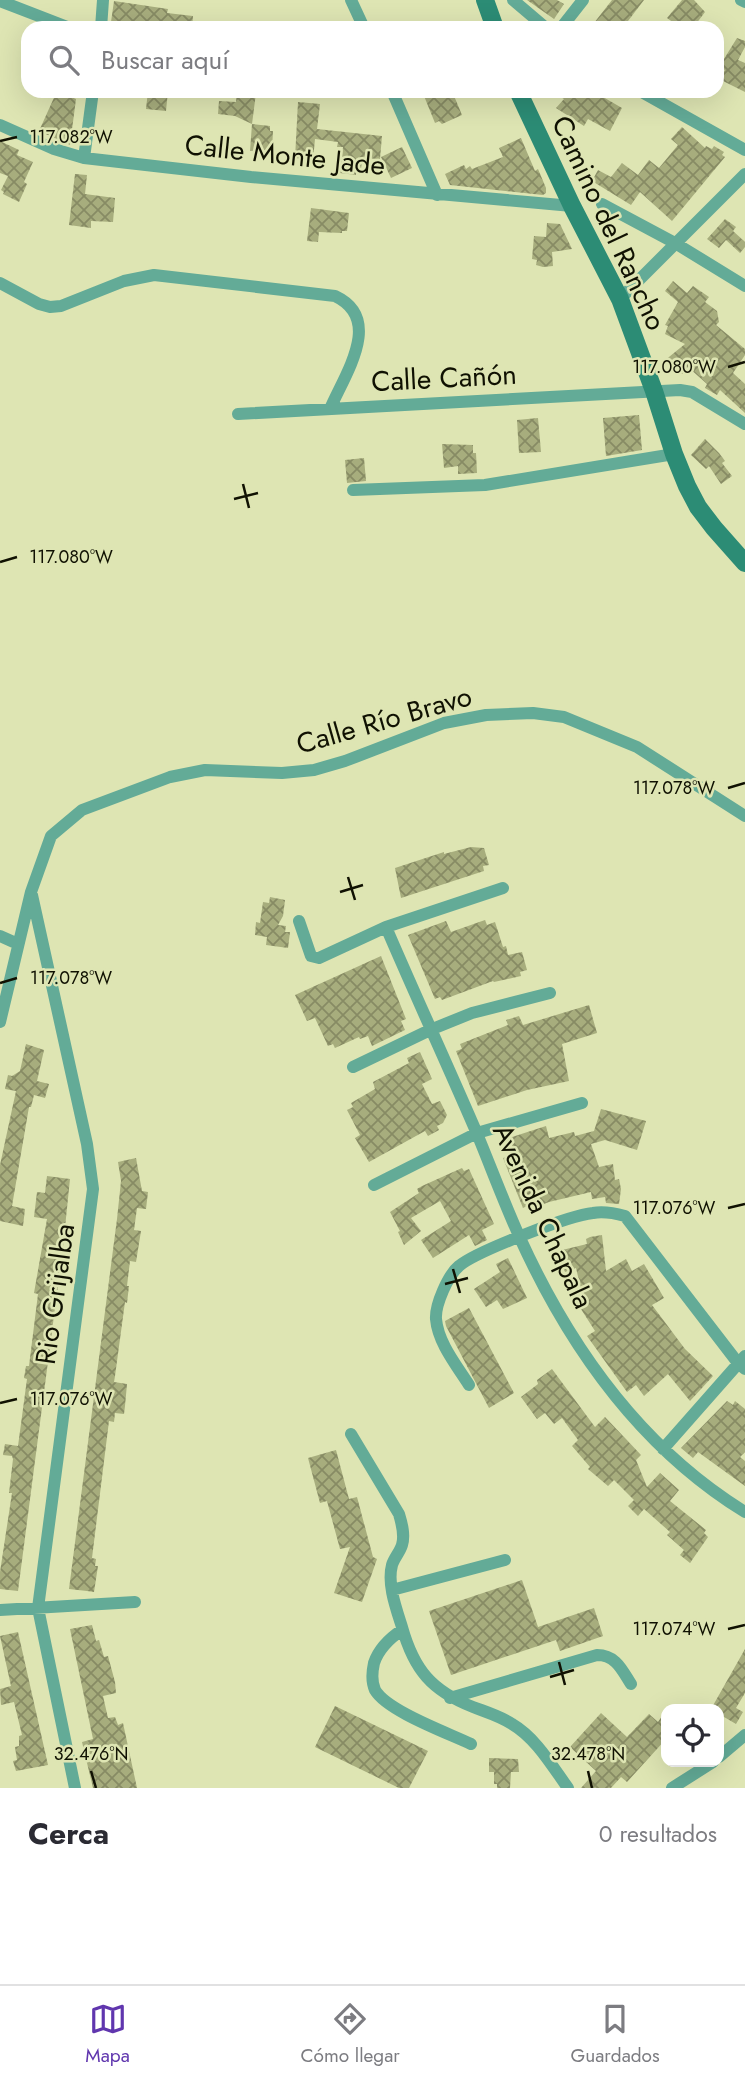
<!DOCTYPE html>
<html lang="es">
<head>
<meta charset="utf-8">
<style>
  :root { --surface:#fff; --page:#f2f2f3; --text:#2b2b33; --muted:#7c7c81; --line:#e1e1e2; --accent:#6036ae }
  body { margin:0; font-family:Jost,sans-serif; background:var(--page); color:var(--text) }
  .controls { position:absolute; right:21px; bottom:21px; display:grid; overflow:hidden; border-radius:14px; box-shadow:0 7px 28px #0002 }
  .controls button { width:63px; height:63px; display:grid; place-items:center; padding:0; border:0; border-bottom:2px solid var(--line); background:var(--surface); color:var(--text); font:35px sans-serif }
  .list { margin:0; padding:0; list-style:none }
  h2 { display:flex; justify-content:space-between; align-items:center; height:91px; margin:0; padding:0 28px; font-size:30px }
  h2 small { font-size:23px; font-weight:400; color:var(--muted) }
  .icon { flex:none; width:38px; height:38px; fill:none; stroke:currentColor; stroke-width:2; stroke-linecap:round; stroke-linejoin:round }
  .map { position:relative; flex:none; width:745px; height:1788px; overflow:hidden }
  .search { position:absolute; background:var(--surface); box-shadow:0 7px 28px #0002; left:21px; right:21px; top:21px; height:77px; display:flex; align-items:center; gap:18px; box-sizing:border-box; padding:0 24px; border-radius:21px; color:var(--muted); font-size:26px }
  .sheet { height:196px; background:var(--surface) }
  nav { display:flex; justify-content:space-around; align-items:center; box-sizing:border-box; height:98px; border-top:2px solid var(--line); background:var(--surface); font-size:19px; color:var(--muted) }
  nav a { display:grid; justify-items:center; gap:4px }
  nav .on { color:var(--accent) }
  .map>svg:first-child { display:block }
</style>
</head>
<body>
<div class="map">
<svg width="745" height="1788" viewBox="0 0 745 1788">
  <defs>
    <pattern id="building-cross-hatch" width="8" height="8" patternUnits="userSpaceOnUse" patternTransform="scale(1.75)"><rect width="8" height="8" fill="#a7ad7d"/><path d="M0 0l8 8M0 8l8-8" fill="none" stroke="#878b64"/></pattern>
  </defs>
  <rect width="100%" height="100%" fill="#dee5b3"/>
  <path fill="url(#building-cross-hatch)" d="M 527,0 L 557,0 L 564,4 L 554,19 Z
    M 612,0 L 644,0 L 628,21 L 638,28 L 600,28 L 594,23 Z
    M 682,0 L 694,0 L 705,12 L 693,28 L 681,28 L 667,18 Z
    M 114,1 L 168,9 L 167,13 L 193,16 L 192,28 L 158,28 L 153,24 L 111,22 Z
    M 737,38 L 745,41 L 745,47 L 738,60 L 745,63 L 745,92 L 719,79 L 725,70 L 719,67 Z
    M 57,91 L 76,99 L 70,145 L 39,131 Z
    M 148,91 L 168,91 L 166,111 L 146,109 Z
    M 237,91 L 256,93 L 252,124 L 270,126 L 270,131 L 273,131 L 272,150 L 250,151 L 252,124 L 235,116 L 218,114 L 219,101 L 236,102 Z
    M 422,91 L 452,91 L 462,115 L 442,124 L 439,121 L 435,123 Z
    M 551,91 L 607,91 L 603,97 L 622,108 L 610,131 L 588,119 L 584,126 L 556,108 L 564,99 Z
    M 298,102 L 320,104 L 317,129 L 382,136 L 380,159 L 362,158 L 361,170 L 356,169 L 356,175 L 340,173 L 343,147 L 337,147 L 338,142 L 315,139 L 313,160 L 295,158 Z
    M 682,127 L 705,148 L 706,146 L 712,149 L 714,146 L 724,152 L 722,155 L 725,157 L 672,221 L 640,192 L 631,205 L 592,181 L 598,170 L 611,177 L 622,163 L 638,175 L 649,160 L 659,168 L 678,145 L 671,139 Z
    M 521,138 L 535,171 L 538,169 L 546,188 L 546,193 L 543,195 L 450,185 L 445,174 L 464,165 L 466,169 L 470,166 L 472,169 L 503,157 L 499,148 Z
    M 0,141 L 19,150 L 17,155 L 33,162 L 24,182 L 27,184 L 19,202 L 3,194 L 4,192 L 1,190 L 8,176 L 0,173 Z
    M 402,147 L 412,168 L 391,178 L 381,157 Z
    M 75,174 L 87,175 L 85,194 L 115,198 L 113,222 L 91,221 L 91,228 L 69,225 Z
    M 311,208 L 349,213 L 347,231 L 342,231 L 342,233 L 319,232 L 318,242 L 307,241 Z
    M 725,219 L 736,227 L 733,231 L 745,242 L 745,247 L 740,253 L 726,240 L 719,248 L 707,239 Z
    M 547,223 L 560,224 L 572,249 L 552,252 L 553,266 L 543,267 L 536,265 L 537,260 L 532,259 L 534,236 L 546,237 Z
    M 673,281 L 687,293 L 693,286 L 709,297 L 705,302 L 717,311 L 719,322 L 716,325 L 745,349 L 745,355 L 733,373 L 745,384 L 745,413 L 720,390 L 717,395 L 705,388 L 707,384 L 688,367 L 682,374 L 664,361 L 685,344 L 665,334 L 668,326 L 665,325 L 678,302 L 665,291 Z
    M 639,415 L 642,450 L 606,456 L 603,418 Z
    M 538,418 L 541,452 L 519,453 L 517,420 Z
    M 705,439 L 719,453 L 725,461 L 722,463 L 732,476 L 721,484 L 709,466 L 706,469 L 691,455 Z
    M 442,444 L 473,445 L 473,453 L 476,453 L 477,473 L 458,474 L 458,466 L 444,468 Z
    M 364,458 L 366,481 L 347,483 L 345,460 Z
    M 471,847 L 484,848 L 489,865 L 483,866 L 484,871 L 401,898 L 395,868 L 444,852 L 444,854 Z
    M 270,897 L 285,900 L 283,916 L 278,925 L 286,926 L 285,932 L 290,932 L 288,948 L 266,945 L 267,937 L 255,935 L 256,922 L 260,923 L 263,902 L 269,903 Z
    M 485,920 L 487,925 L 495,922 L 503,947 L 506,946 L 508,955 L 522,952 L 527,970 L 520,972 L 521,976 L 494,982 L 493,981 L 442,1000 L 440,997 L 435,999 L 408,935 L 446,921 L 451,932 Z
    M 381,956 L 406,1019 L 401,1021 L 405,1030 L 372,1046 L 368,1036 L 360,1039 L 359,1037 L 335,1048 L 333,1044 L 328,1046 L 315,1018 L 307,1021 L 295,995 Z
    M 589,1005 L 597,1033 L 562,1044 L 569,1081 L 527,1090 L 478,1106 L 456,1051 L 462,1049 L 460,1044 L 508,1025 L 506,1020 L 519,1016 L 523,1025 Z
    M 26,1044 L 44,1050 L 37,1081 L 49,1084 L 45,1098 L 34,1095 L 31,1107 L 29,1107 L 12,1206 L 25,1209 L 23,1226 L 0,1221 L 0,1165 L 16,1091 L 5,1089 L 8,1075 L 12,1076 L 20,1071 Z
    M 420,1052 L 432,1079 L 422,1084 L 432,1104 L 440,1101 L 447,1115 L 443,1123 L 437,1126 L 439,1130 L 428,1136 L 425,1131 L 369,1162 L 355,1138 L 360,1135 L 347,1110 L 353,1107 L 351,1103 L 375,1089 L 373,1082 L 409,1063 L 407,1058 Z
    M 601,1109 L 646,1121 L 637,1150 L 605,1140 L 591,1144 L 599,1167 L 613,1164 L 615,1180 L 619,1179 L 621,1189 L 619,1204 L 606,1203 L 605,1197 L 592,1199 L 591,1192 L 549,1202 L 531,1209 L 529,1205 L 523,1208 L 503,1158 L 509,1156 L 507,1152 L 514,1150 L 509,1138 L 546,1126 L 549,1138 L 574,1132 L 575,1136 L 594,1131 Z
    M 136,1158 L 142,1191 L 148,1192 L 146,1209 L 137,1208 L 134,1230 L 141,1231 L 136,1262 L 130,1261 L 127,1286 L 129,1286 L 127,1303 L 125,1302 L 115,1376 L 114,1382 L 127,1384 L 125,1406 L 124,1414 L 115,1413 L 114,1422 L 109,1421 L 92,1558 L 96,1559 L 95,1566 L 98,1566 L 94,1592 L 87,1591 L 69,1589 L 117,1219 L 121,1181 L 118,1162 Z
    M 462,1168 L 464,1171 L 469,1169 L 494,1224 L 482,1230 L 487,1240 L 475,1246 L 469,1235 L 433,1258 L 421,1240 L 451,1221 L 440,1201 L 411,1218 L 421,1231 L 404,1245 L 398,1232 L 400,1231 L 390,1212 L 419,1193 L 417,1189 L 422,1186 Z
    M 47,1176 L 70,1179 L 63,1247 L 18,1591 L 0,1589 L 0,1572 L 12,1493 L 9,1493 L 13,1459 L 12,1456 L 3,1455 L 5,1444 L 18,1446 L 27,1379 L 24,1378 L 26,1366 L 29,1366 L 38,1294 L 34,1293 L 47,1219 L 34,1217 L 37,1192 L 45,1193 Z
    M 602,1235 L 606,1271 L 626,1259 L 632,1271 L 644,1264 L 664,1298 L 652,1305 L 685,1349 L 713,1376 L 690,1401 L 668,1374 L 644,1396 L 636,1385 L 627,1392 L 587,1336 L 595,1331 L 572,1295 L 581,1289 L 576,1268 L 565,1272 L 558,1251 L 587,1244 L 586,1239 L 590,1237 Z
    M 508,1258 L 527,1298 L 503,1309 L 497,1300 L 486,1307 L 474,1289 L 500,1272 L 496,1264 Z
    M 469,1308 L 514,1393 L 489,1408 L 446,1326 L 445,1321 Z
    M 552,1369 L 595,1427 L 605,1417 L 641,1455 L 636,1460 L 647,1487 L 660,1473 L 679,1490 L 670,1501 L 706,1530 L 704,1533 L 708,1537 L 690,1563 L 680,1555 L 684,1550 L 667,1535 L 670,1532 L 644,1509 L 638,1516 L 628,1506 L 634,1500 L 614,1480 L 608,1486 L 588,1469 L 590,1467 L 572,1446 L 578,1440 L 562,1418 L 554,1424 L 545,1413 L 537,1419 L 521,1397 L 538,1384 L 537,1380 Z
    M 727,1401 L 733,1405 L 735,1401 L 745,1409 L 745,1452 L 740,1457 L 745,1461 L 745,1486 L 698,1452 L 693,1458 L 681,1448 Z
    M 336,1450 L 349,1499 L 357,1497 L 373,1557 L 377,1559 L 362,1602 L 334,1593 L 350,1547 L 340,1549 L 327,1501 L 320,1503 L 308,1458 Z
    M 522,1580 L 538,1627 L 594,1608 L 603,1636 L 560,1651 L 556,1640 L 451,1675 L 429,1611 Z
    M 92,1625 L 96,1641 L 99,1640 L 104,1657 L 108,1656 L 115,1682 L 116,1693 L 103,1696 L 108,1718 L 115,1717 L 118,1725 L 123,1723 L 137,1788 L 93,1788 L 82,1742 L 93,1739 L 70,1629 Z
    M 18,1632 L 48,1765 L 16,1771 L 13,1761 L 17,1760 L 15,1747 L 19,1746 L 19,1736 L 22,1735 L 14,1702 L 1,1705 L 0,1689 L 11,1686 L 0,1636 Z
    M 745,1649 L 745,1693 L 736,1708 L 743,1712 L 736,1724 L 719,1714 L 719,1709 L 711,1709 Z
    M 335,1706 L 428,1751 L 409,1788 L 399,1788 L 315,1747 Z
    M 666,1710 L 666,1739 L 627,1782 L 621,1777 L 611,1788 L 581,1788 L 596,1771 L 570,1747 L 601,1713 L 627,1737 L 649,1714 L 658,1722 Z
    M 489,1758 L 518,1759 L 519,1772 L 511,1772 L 510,1788 L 497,1788 L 497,1784 L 494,1784 L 494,1772 L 489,1772 Z"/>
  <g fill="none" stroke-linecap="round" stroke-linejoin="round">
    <path stroke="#63ab97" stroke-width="12" d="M 351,0 L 364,28
      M 513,0 L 546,28
      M 741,0 L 745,2
      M 0,1 L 70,28
      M 101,28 L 103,0
      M 561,28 L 583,0
      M 392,91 L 437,195
      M 640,91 L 745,150
      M 0,125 L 54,149 L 84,158 L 251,177 L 572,206
      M 84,158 L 93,91
      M 602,204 L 675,243 L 745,286
      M 0,283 L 39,304 L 50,307 L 61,306 L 124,281 L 154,275 L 335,296 C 384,319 345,374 330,409
      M 620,299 L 745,174
      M 238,414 L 680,390 L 692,392 L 745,424
      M 353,490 L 485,485 L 674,454
      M 32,895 L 87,1144 L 93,1189 L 38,1608 L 75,1788
      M 299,921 L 311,956 L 319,958 L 386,927 L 503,888
      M 386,927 C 416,997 448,1066 478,1136 C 492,1170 505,1205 520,1238 C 570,1348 641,1448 745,1512
      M 0,936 L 18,944
      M 0,1022 L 31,892 L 51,836 L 82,810 L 170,777 L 205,770 L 282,773 L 314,770 L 345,761 L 444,723 L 486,715 L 533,713 L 564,717 L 637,747 L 745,816
      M 353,1067 L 430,1030 L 472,1013 L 550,993
      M 374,1185 L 477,1133 L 582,1103
      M 469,1385 C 457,1366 438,1343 436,1319 C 435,1305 448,1275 459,1266 C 475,1252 570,1215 593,1213 C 604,1211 614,1213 625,1216 L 738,1363 L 745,1369
      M 351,1434 L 399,1514 C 402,1524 405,1535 402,1545 C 400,1552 394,1558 392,1565 C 387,1584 396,1608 402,1627 C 414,1670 432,1691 473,1707 C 486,1712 500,1716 512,1724 C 536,1738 552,1766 568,1788
      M 663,1449 L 745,1356
      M 392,1590 L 505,1560
      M 0,1610 L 135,1602
      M 402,1630 C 390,1638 379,1648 374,1663 C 372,1672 371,1681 375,1690 C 387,1711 448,1733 471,1744
      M 450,1698 L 597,1655 C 616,1655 622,1670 631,1684
      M 719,1757 L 745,1735
      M 672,1788 L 713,1762"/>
    <path stroke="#2c8c75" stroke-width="18" d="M 485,0 L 495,28
      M 518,91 L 572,206 L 620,299 L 654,391 L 674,454 L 687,486 L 698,507 L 714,528 L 745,563"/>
  </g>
  <path fill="none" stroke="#101102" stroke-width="2.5" d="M 0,141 L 17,137M 728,367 L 745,362M 243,484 L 249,508M 234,499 L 258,493M 0,562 L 17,557M 728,788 L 745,783M 348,877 L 355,900M 340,892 L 363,885M 0,983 L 17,978M 728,1208 L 745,1204M 453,1269 L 460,1293M 445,1284 L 468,1278M 0,1403 L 17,1399M 728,1629 L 745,1625M 559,1662 L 565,1685M 550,1677 L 574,1670M 91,1771 L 96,1788M 588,1771 L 592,1788"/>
  <g text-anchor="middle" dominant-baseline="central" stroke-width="5" stroke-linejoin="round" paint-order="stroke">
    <g font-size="28" fill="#101102" stroke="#dee5b3">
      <text transform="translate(285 155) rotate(6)">Calle Monte Jade</text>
      <text transform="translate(609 223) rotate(65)">Camino del Rancho</text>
      <text transform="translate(444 378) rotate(-3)">Calle Cañón</text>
      <text transform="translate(384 720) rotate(-16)">Calle Río Bravo</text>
      <text transform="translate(543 1216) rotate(65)">Avenida Chapala</text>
      <text transform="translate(55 1294) rotate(-82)">Rio Grijalba</text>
    </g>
  </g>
  <g font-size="18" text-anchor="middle" fill="#101102" stroke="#dee5b3" stroke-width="5" stroke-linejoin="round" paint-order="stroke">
    <text x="71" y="143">117.082°W</text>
    <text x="674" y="373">117.080°W</text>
    <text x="71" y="563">117.080°W</text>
    <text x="674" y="794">117.078°W</text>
    <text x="71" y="984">117.078°W</text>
    <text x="674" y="1214">117.076°W</text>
    <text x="71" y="1405">117.076°W</text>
    <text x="674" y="1635">117.074°W</text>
    <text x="91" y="1760">32.476°N</text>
    <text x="588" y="1760">32.478°N</text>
  </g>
</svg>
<div class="controls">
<button><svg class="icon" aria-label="locate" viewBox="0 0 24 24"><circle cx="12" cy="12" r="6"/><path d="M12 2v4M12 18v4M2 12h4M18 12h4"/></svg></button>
</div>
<div class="search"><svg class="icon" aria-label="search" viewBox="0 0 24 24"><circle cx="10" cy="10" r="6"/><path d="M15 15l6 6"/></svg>Buscar aquí</div>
</div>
<section class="sheet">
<h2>Cerca<small>0 resultados</small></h2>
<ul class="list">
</ul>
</section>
<nav>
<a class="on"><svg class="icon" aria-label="map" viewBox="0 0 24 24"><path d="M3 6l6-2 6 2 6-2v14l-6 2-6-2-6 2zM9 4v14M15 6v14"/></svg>Mapa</a>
<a><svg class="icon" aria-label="directions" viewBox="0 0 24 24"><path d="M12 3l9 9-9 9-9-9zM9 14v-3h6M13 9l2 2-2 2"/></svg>Cómo llegar</a>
<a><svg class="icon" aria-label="saved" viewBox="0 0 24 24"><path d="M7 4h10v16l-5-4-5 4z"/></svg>Guardados</a>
</nav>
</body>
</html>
